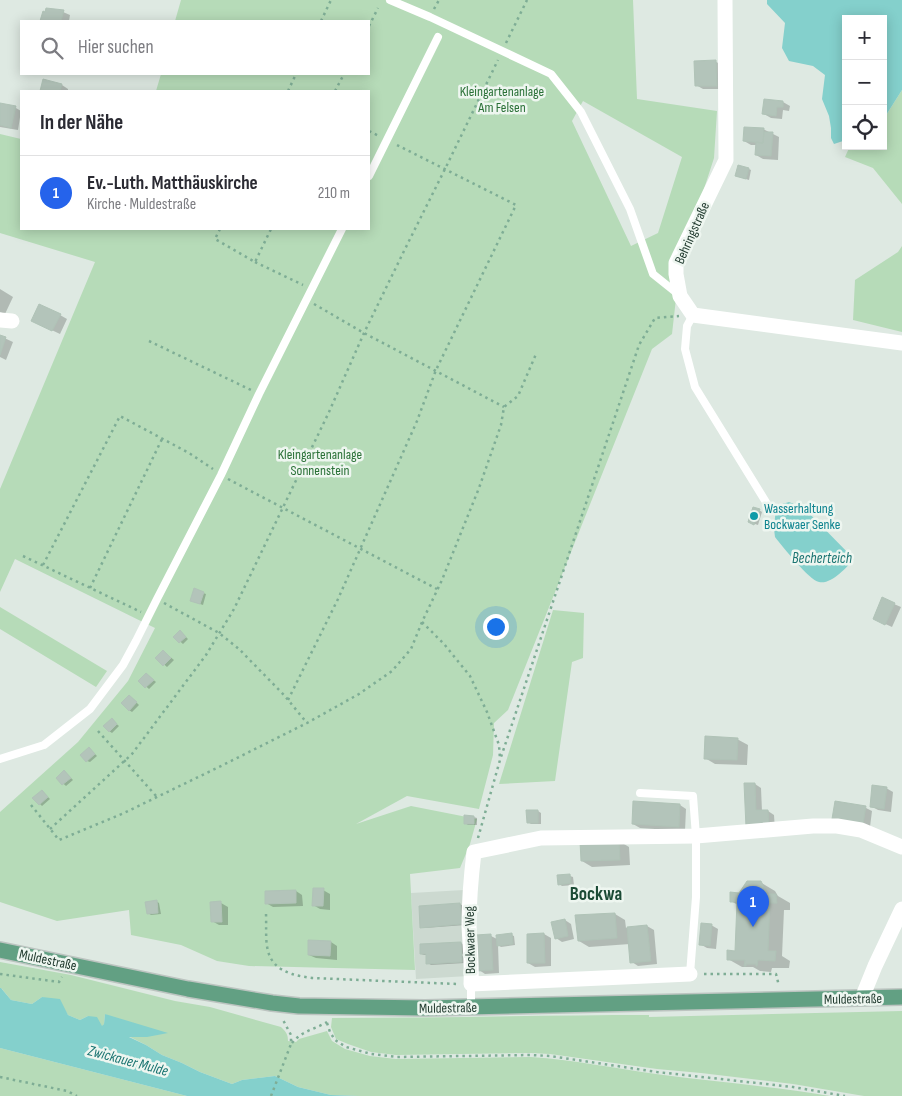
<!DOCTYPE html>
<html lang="de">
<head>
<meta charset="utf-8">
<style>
  :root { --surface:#fff; --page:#f7f7f7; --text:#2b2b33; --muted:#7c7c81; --line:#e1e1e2; --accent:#2563eb }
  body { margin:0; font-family:"Sofia Sans Condensed",sans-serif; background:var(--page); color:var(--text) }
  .controls { position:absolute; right:15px; top:15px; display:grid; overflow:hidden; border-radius:0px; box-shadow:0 2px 12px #0003 }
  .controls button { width:45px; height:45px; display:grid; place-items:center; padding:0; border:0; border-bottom:1px solid var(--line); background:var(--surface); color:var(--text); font:25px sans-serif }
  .you { position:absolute; left:495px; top:626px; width:18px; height:18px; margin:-12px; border:4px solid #fff; border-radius:50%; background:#1a73e8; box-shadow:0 0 0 8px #1a73e833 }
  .badge { display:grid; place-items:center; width:32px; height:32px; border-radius:50%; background:var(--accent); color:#fff; font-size:16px; font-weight:700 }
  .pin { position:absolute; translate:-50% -41px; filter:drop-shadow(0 1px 2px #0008) }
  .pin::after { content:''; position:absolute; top:26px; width:18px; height:15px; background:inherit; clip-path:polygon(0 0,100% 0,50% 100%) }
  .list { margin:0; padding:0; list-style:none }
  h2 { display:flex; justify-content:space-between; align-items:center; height:65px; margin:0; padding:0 20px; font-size:21px }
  h2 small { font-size:16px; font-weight:400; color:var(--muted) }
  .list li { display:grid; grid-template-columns:32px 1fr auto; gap:15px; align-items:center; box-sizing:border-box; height:75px; padding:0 20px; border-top:1px solid var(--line) }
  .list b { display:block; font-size:19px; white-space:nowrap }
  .list p { margin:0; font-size:16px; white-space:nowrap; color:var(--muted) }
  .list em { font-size:16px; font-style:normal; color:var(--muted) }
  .icon { flex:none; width:28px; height:28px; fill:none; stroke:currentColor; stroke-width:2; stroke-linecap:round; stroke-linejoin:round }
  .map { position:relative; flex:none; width:902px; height:1096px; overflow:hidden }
  .search { position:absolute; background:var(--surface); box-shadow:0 2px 12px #0003; left:20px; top:20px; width:350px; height:55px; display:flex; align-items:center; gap:12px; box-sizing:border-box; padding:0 18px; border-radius:0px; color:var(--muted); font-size:19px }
  .panel { position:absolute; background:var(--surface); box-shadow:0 2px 12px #0003; left:20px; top:90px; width:350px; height:140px; border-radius:0px }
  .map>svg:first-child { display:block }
</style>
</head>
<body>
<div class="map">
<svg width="902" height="1096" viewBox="0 0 902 1096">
  <rect width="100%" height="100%" fill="#dee9e2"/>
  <path fill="#ccd9d0" d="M 464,890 L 469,976 L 416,979 L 411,893 Z"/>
  <path fill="#b6dbb8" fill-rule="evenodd" d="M 181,0 L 633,0 L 637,99 L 717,111 L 714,158 L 680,263 L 672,334 L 652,349 L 508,710 L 494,723 L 493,755 L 479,809 L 407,796 L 356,824 L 411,806 L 477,819 L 470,844 L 460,868 L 410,874 L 415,970 L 249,966 L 217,961 L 181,945 L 131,935 L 129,910 L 57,921 L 0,902 L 0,812 L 78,742 L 128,681 L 155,628 L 15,559 L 0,592 L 0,489 L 95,262 L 0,233 L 0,134 L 21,139 L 21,229 L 369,229 L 369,91 L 156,91 L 161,74 L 369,74 L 369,21 L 175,21 ZM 583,101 L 682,157 L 658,233 L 631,246 L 572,121 Z
    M 902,90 L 902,204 L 873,168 L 845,157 L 850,146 L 883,146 L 883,120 Z
    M 902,246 L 902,332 L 853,320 L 855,280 L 898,252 Z
    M 0,607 L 107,671 L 96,687 L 0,629 Z
    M 553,610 L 584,613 L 583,658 L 572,662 L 555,781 L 499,784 Z
    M 0,962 L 71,975 L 175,1001 L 210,1007 L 281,1027 C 286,1032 288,1034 288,1041 L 296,1042 L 299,1039 L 327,1031 L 332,1041 L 345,1049 L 370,1056 L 396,1059 L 531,1057 C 573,1060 614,1068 656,1074 C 714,1082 772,1086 830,1096 L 359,1096 L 331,1095 L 298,1087 L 275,1076 L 242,1080 L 232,1084 L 200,1072 L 182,1063 L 162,1055 L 146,1045 L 128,1036 L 147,1037 L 105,1014 L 104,1024 L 102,1027 L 99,1023 L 88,1016 L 80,1020 L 68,1015 L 62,1006 L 42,997 L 32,1004 L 11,1000 L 2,989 L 0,988 Z
    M 902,1011 L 902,1096 L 864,1096 L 793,1084 L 701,1073 L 657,1069 L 550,1054 L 531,1053 L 396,1055 L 371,1052 L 348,1044 L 336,1039 L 331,1027 L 332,1018 C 438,1018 543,1015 649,1015 L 649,1017 Z
    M 0,1048 L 187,1096 L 0,1096 Z"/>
  <path fill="#84d0cc" d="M 767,0 L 902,0 L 902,90 L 883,120 L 883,19 L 846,19 L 846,140 L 834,144 L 831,138 L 831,128 L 829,116 L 822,99 L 825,75 L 813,66 L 789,61 L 782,48 L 785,23 L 767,4 Z
    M 789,502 L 804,508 L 854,559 C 847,567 831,585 819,582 C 809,580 783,547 775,537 L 774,529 L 776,506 Z
    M 0,988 L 1,988 L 11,1000 L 32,1004 L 42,997 L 60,999 L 68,1015 L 80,1020 L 88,1016 L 97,1017 L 102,1026 L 104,1024 L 105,1014 L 168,1033 L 147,1037 L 129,1037 L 146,1045 L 162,1055 L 182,1063 L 200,1072 L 232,1084 L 242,1080 L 275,1076 L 298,1087 L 331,1095 L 359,1096 L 187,1096 L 0,1048 Z"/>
  <path fill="#0003" d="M 63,12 L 70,15 L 69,21 L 41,21 L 44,13 Z
    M 716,62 L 723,65 L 723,89 L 703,89 L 696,85 Z
    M 44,81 L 62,85 L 68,89 L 68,91 L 42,91 Z
    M 783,102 L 790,106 L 789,111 L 783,110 L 782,119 L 771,118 L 764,114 Z
    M 0,104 L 16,108 L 21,111 L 18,130 L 0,127 Z
    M 763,129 L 779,137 L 778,160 L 763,159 L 756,155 L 757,145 L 751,145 L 744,141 Z
    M 749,169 L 751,170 L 749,180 L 736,176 Z
    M 0,289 L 13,297 L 5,314 L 0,312 Z
    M 60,315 L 67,319 L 60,334 L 39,324 Z
    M 0,336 L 13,342 L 6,360 L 0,357 Z
    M 759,510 L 762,512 L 758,525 L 752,523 Z
    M 203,593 L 206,594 L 203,605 L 194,602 Z
    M 894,604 L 901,607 L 892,627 L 881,622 Z
    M 183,634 L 188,639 L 183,644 L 175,637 Z
    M 163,651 L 174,660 L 167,667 L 157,658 Z
    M 149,676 L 156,682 L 149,689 L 140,681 Z
    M 132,698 L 139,705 L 132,712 L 129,710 Z
    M 112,720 L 119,726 L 112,733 L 109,731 Z
    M 737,739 L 748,745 L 747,765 L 715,764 L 705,758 Z
    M 89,748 L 97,756 L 90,762 L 87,761 Z
    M 65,772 L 73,780 L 66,786 L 57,778 Z
    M 755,784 L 761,788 L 762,811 L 768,811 L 774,815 L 775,830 L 747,826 Z
    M 886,788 L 893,792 L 891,812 L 878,810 L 871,806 Z
    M 42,791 L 50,799 L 42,806 L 40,804 Z
    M 680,805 L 686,809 L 685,831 L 640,828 L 633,824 Z
    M 866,808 L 872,811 L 870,827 L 840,823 Z
    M 538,811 L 541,813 L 541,824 L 531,824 L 528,822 Z
    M 474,817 L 477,818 L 477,825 L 468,825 L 465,823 Z
    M 619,841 L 629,847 L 630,865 L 592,867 L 582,861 Z
    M 570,876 L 573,877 L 574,885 L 562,886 L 559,884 Z
    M 760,882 L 775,891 L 778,896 L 790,903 L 790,910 L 784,910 L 782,956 L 790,961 L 789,968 L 772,968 L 771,972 L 760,971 L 753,967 L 742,967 L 728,959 L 737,952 L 738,905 L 731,901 L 740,894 Z
    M 323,890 L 330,894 L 330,910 L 320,909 L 313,905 Z
    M 296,891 L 302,895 L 303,906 L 273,907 L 266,903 Z
    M 156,901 L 159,903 L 161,914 L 151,915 L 148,913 Z
    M 221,903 L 228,907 L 228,925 L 219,925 L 212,921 Z
    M 460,904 L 463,906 L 465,925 L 425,928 L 422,927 L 420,907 Z
    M 615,914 L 625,920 L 626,928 L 647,926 L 654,930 L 657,964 L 638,966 L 632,962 L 630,944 L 589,947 L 579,941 Z
    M 565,920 L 571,924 L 574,939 L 562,942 L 556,938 Z
    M 711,925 L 718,929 L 716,949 L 707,948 L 700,944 Z
    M 544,934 L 551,938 L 551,966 L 535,967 L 528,963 Z
    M 511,935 L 514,936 L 515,945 L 501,947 L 498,945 L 499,973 L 485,974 L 479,970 L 491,936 L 497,939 Z
    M 331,942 L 337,946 L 337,960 L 316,958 L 309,955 Z
    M 461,943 L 464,945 L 465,963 L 431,965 L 428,963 L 427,955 L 424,955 L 421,954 L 421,945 Z"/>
  <path fill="#b3c4ba" stroke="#b0c3b7" d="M 46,8 L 64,10 L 61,21 L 40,21 L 43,11 L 45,12 Z
    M 716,60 L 717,86 L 695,86 L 694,61 Z
    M 43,79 L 62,84 L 60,91 L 40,91 Z
    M 764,99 L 783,101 L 783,107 L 777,107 L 776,116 L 762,114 Z
    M 0,103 L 16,106 L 11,128 L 0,125 Z
    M 744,127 L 764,128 L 763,143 L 743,141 Z
    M 764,132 L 773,132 L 771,156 L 755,155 L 756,142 L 763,143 Z
    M 738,165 L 749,168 L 746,179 L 735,176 Z
    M 39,304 L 61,314 L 52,331 L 31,321 Z
    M 0,335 L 6,337 L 0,355 Z
    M 753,507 L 760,509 L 754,525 L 748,522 Z
    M 194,588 L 204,592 L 200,604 L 190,601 Z
    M 882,597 L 895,603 L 885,625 L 873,619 Z
    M 180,630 L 186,637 L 179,643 L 173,637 Z
    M 163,650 L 171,658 L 163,666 L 155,658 Z
    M 146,673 L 154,680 L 145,688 L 138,681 Z
    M 129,695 L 137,702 L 129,711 L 121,703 Z
    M 112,718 L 117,724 L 109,732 L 103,726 Z
    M 705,736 L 738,738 L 737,760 L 704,759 Z
    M 89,747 L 95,754 L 86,762 L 80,755 Z
    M 64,770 L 71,778 L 62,785 L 56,778 Z
    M 744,783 L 755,783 L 756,810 L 768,810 L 769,826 L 746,827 Z
    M 872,785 L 887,787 L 884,809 L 870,807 Z
    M 42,790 L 48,797 L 39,805 L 32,798 Z
    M 633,801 L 680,804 L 679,827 L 632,824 Z
    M 835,801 L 866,806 L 863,824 L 832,819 Z
    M 526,810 L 538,810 L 538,823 L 527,823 Z
    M 464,815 L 474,816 L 474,824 L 464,824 Z
    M 619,839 L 620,860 L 581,861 L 580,841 Z
    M 570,874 L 571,883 L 558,885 L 557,875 Z
    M 747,881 L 761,881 L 767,894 L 776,894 L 777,903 L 770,903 L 768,951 L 776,951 L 775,961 L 758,960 L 757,966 L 756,966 L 756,964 L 746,964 L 746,966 L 744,966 L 745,960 L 727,960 L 727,950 L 735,951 L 737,902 L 730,902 L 730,892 L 739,893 Z
    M 313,888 L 324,888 L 323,906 L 312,906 Z
    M 296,890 L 296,903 L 265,904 L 265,891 Z
    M 157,900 L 158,913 L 147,914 L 145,902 Z
    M 221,901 L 222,922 L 211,922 L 210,902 Z
    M 460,903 L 462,924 L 420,928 L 419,906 Z
    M 615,913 L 617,938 L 578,941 L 575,915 Z
    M 565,919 L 568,936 L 555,939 L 551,922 Z
    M 701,923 L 712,924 L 710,946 L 699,945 Z
    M 647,925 L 651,961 L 630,963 L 627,927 Z
    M 512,933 L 513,944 L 497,946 L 496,935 Z
    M 544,933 L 545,963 L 527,963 L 527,934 Z
    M 491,934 L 493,970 L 477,971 L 476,935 Z
    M 308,940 L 331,941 L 330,956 L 308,955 Z
    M 461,942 L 462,962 L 426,964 L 426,954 L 420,954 L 420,944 Z"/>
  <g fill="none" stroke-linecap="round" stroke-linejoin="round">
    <defs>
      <path id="primary" d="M 0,950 L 188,989 L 272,1003 L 299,1006 L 425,1008 L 902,997"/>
    </defs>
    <use href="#primary" stroke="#bcc4c0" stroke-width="18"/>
    <path stroke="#7ead95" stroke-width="2.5" stroke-dasharray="2.5 4" stroke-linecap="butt" d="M 434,9 L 439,0
      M 321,21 L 331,0
      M 369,26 L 378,8
      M 506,43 L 527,0
      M 288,91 L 296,74
      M 335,91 L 344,74
      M 369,131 L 379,136
      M 220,229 L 215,239 L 255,262 L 271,229
      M 255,262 L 303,285
      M 314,304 L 364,333 L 504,407
      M 149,341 L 251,390
      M 228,479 L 437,589
      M 23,556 L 141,612
      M 43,565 L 120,416 L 189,453 L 213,469
      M 90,588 L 162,439
      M 164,603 L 219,633 L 239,649 L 284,695 L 307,723
      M 422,622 L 444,644 L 470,676 L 487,712 L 499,745 L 500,759
      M 288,700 L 338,599 L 417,421 L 436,370 L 516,205 L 395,144
      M 98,731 L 157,797
      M 31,805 L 59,840 L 124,813 L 223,765 L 307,723 L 359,694 L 392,671 L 411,649 L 422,622 L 442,580 L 479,488 L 501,425 L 504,407 L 518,396 L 536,354
      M 50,829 L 132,754 L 206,655 L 234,609 L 329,412 L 364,333 L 404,251 L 445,169 L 498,60
      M 478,838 L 500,760 L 639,345 L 655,318 L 679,316
      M 266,914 C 267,940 261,964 292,974 C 298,976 305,977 312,978 L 457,984
      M 0,974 L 59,982 L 62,977
      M 704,974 L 776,974 L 779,986
      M 327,1023 L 330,1032 L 335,1040 L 346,1047 L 371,1054 L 397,1057 L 531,1055 L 550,1056 L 657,1072 L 793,1087 L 845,1096
      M 292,1043 C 301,1031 316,1029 327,1022
      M 0,1077 L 67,1091 L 77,1096
      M 271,1096 L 291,1044 L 291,1035 L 282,1018"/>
    <path stroke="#fff" stroke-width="8" d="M 390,0 L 430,17 L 551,74 L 581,112 L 630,209 L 653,274 L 678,294
      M 369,176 L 438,37
      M 693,315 L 687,326 L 685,349 L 695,387 L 769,507
      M 0,759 L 44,745 L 90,709 L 123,665 L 136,641 L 157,599 L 221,475 L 259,394 L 342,229
      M 640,793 L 693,796 L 696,836 L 696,897 L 690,974
      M 471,1007 L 471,984"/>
    <path stroke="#fff" stroke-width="15" d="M 725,0 L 726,160 L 676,263 L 676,274 L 680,296 L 693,315 L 902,343
      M 0,320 L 12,321
      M 690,974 L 471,984 C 472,965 470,945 469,926 C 469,901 471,877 474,852 L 541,838 L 696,836 L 813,826 L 837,826 L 861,830 L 902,847
      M 862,998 L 875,966 L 902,909"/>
    <use href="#primary" stroke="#62a083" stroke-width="15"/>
  </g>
  <circle fill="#0f9aa8" stroke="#eef6f0" stroke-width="2" cx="754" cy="516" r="5"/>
  <g text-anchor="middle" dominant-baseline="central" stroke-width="5" stroke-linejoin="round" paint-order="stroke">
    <g font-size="14" fill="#297036" stroke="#eef6f0">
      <text x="502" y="91">Kleingartenanlage<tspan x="502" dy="16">Am Felsen</tspan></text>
      <text x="320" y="454">Kleingartenanlage<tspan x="320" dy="16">Sonnenstein</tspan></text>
    </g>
    <g font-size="14" fill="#1f392d" stroke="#eef6f0">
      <text transform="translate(692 233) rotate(-66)">Behringstraße</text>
      <text transform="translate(470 940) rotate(-91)">Bockwaer Weg</text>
      <text transform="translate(48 960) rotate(12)">Muldestraße</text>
      <text transform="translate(853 999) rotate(-1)">Muldestraße</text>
      <text transform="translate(448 1008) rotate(-1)">Muldestraße</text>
    </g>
    <g font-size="14" fill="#0d838f" stroke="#eef6f0" text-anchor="start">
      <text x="764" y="508">Wasserhaltung<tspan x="764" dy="16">Bockwaer Senke</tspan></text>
    </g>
    <g font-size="15" font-style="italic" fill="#1a7471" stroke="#eef6f0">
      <text x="822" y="558">Becherteich</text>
      <text transform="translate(128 1061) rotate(15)">Zwickauer Mulde</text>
    </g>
    <g font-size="19" font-weight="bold" fill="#1b4b35" stroke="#eef6f0">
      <text x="596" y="894">Bockwa</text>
    </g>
  </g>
</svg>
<div class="controls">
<button>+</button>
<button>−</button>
<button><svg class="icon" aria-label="locate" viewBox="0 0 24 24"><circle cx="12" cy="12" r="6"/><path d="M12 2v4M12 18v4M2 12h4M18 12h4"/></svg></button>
</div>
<div class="you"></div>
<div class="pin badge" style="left:753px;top:927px">1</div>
<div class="search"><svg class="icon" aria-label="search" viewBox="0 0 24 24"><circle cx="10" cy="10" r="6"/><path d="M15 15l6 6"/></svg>Hier suchen</div>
<section class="panel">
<h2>In der Nähe<small></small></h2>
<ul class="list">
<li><span class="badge">1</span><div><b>Ev.-Luth. Matthäuskirche</b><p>Kirche · Muldestraße</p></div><em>210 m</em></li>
</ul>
</section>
</div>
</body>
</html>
